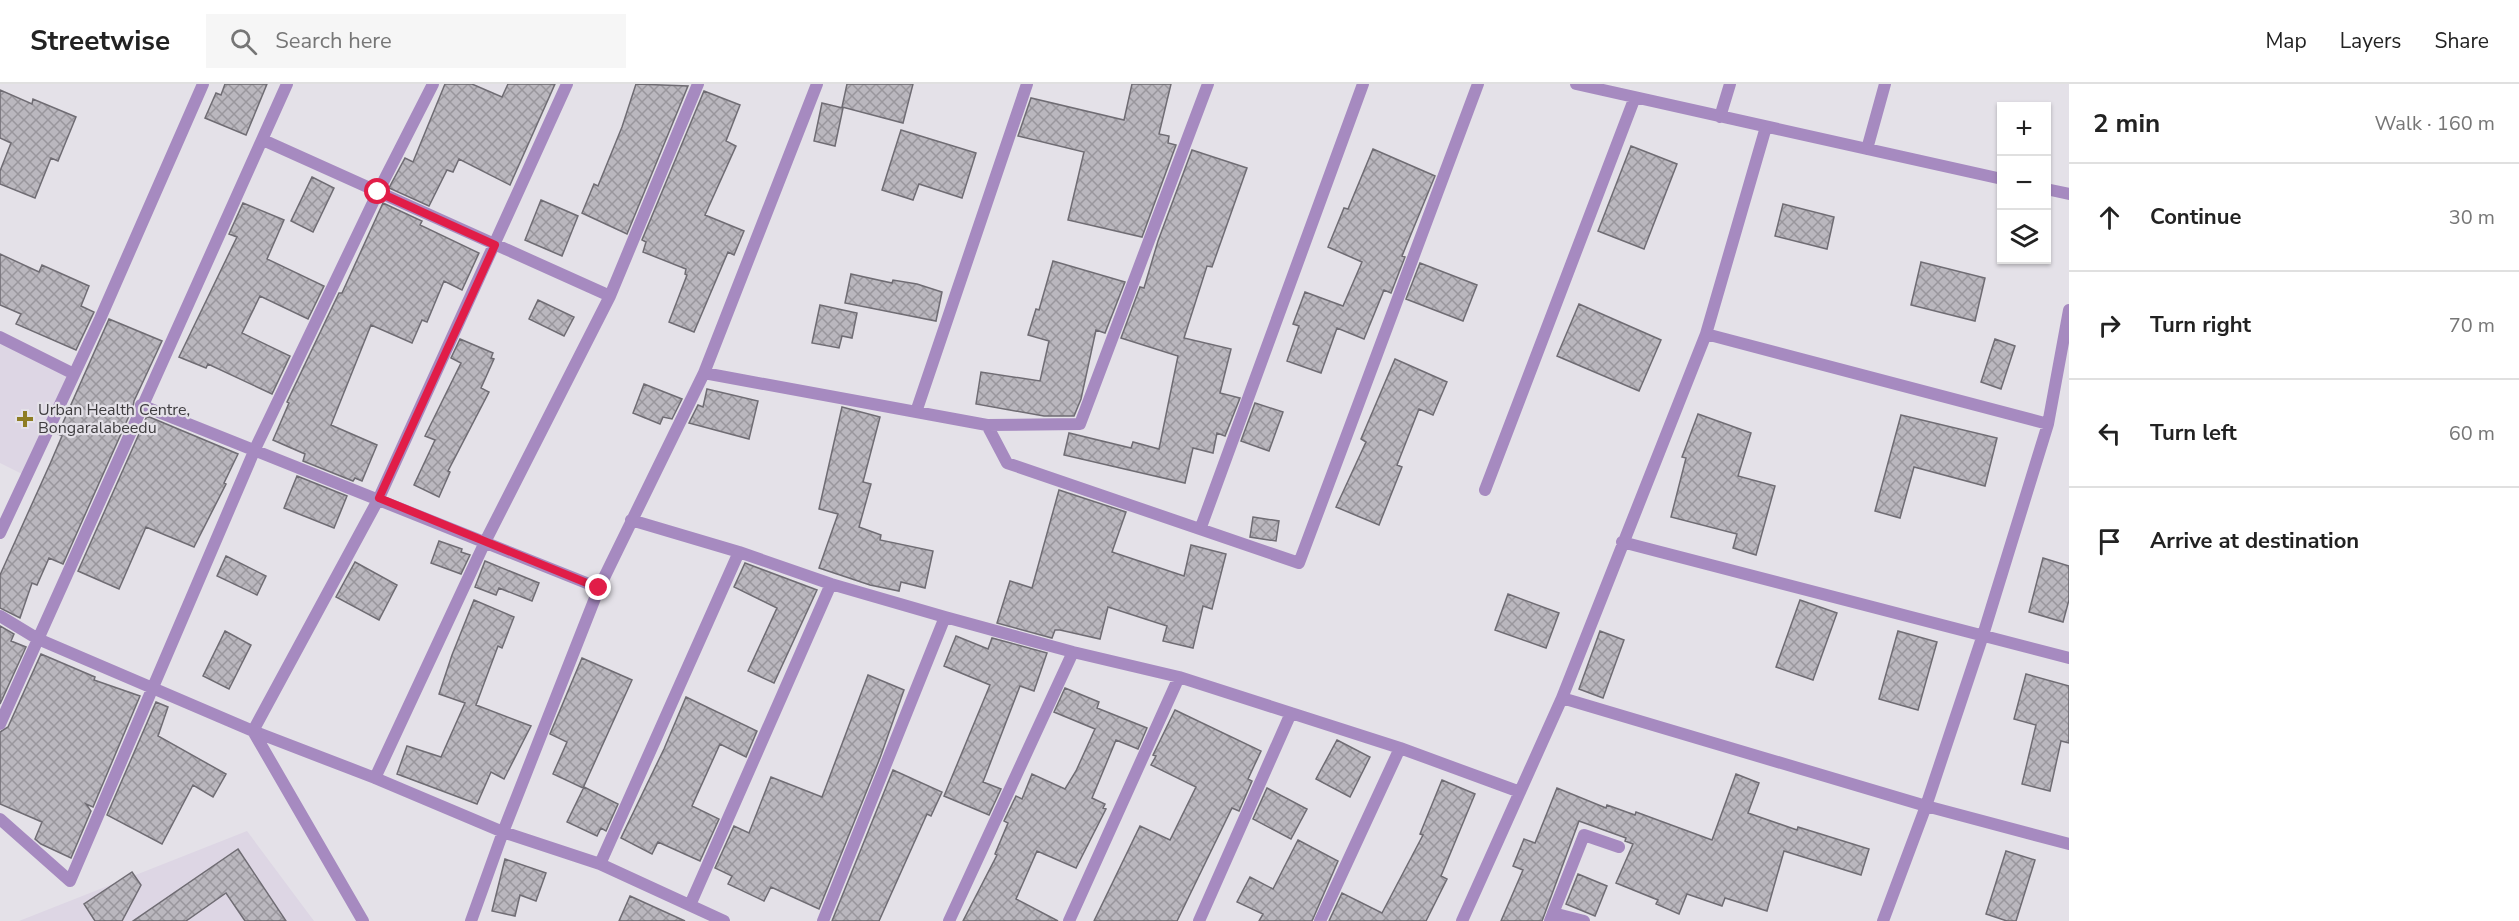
<!DOCTYPE html>
<html lang="en">
<head>
<meta charset="utf-8">
<style>
  :root { --surface:#fff; --page:#f6f6f6; --text:#222; --muted:#767676; --line:#e0e0e0 }
  body { margin:0; font-family:"Nunito Sans",sans-serif; background:var(--page); color:var(--text) }
  .controls { position:absolute; right:18px; top:18px; display:grid; overflow:hidden; border-radius:0px; box-shadow:0 2px 4px #0004 }
  .controls button { width:54px; height:54px; display:grid; place-items:center; padding:0; border:0; border-bottom:2px solid var(--line); background:var(--surface); color:var(--text); font:30px sans-serif }
  .stop { position:absolute; width:18px; height:18px; margin:-14px; border:4px solid #e11d48; border-radius:50%; background:#fff }
  .stop.end { background:#e11d48; border-color:#fff; box-shadow:0 2px 6px #0008 }
  .list { margin:0; padding:0; list-style:none }
  h2 { display:flex; justify-content:space-between; align-items:center; height:78px; margin:0; padding:0 24px; font-size:26px }
  h2 small { font-size:20px; font-weight:400; color:var(--muted) }
  .list li { display:grid; grid-template-columns:39px 1fr auto; gap:18px; align-items:center; box-sizing:border-box; height:108px; padding:0 24px; border-top:2px solid var(--line) }
  .list b { display:block; font-size:22px; white-space:nowrap }
  .list em { font-size:20px; font-style:normal; color:var(--muted) }
  .icon { flex:none; width:33px; height:33px; fill:none; stroke:currentColor; stroke-width:2; stroke-linecap:round; stroke-linejoin:round }
  .map { position:relative; flex:none; width:2069px; height:837px; overflow:hidden }
  header { display:flex; align-items:center; gap:36px; box-sizing:border-box; height:84px; padding:0 30px; background:var(--surface); border-bottom:2px solid var(--line) }
  header strong { font-size:28px }
  nav { display:flex; gap:33px; margin-inline-start:auto; font-size:21px }
  .search { width:420px; height:54px; background:var(--page); display:flex; align-items:center; gap:15px; box-sizing:border-box; padding:0 21px; border-radius:0px; color:var(--muted); font-size:22px }
  main { display:flex }
  aside { flex:1; background:var(--surface) }
  .map>svg:first-child { display:block }
</style>
</head>
<body>
<header>
<strong>Streetwise</strong>
<div class="search"><svg class="icon" aria-label="search" viewBox="0 0 24 24"><circle cx="10" cy="10" r="6"/><path d="M15 15l6 6"/></svg>Search here</div>
<nav><a>Map</a><a>Layers</a><a>Share</a></nav>
</header>
<main>
<div class="map">
<svg width="2069" height="837" viewBox="0 0 2069 837">
  <defs>
    <pattern id="building-cross-hatch" width="8" height="8" patternUnits="userSpaceOnUse" patternTransform="scale(1.5)"><rect width="8" height="8" fill="#bab7be"/><path d="M0 0l8 8M0 8l8-8" fill="none" stroke="#99969c"/></pattern>
  </defs>
  <rect width="100%" height="100%" fill="#e4e1e8"/>
  <path fill="#ddd6e4" d="M 0,257 L 69,292 L 24,391 L 0,379 Z
    M 247,747 L 314,837 L 19,837 Z"/>
  <path fill="url(#building-cross-hatch)" stroke="#6f6c73" stroke-width="1.5" d="M 225,0 L 267,0 L 246,51 L 205,34 L 216,9 L 221,11 Z
    M 445,0 L 472,0 L 502,13 L 508,0 L 555,0 L 510,101 L 459,75 L 453,88 L 447,86 L 429,122 L 389,104 L 405,74 L 413,78 Z
    M 636,0 L 688,2 L 627,150 L 582,129 L 594,100 L 598,102 L 622,43 Z
    M 847,0 L 913,0 L 903,39 L 842,23 Z
    M 1132,0 L 1171,0 L 1159,50 L 1169,52 L 1168,59 L 1176,61 L 1142,153 L 1068,136 L 1084,68 L 1018,52 L 1031,14 L 1124,36 Z
    M 0,6 L 32,20 L 33,15 L 76,33 L 58,77 L 51,74 L 35,114 L 0,100 L 0,87 L 11,59 L 0,54 Z
    M 704,7 L 740,21 L 726,57 L 736,62 L 705,131 L 744,147 L 734,171 L 728,168 L 694,248 L 669,238 L 687,191 L 685,190 L 686,185 L 643,168 L 646,158 L 642,156 Z
    M 822,19 L 843,24 L 835,62 L 814,57 Z
    M 901,46 L 976,69 L 962,114 L 919,100 L 913,116 L 882,106 Z
    M 1631,62 L 1677,80 L 1644,165 L 1598,147 Z
    M 1373,65 L 1435,92 L 1402,172 L 1405,173 L 1391,209 L 1384,206 L 1364,255 L 1337,244 L 1321,289 L 1287,277 L 1299,242 L 1293,240 L 1305,208 L 1343,222 L 1362,178 L 1328,163 L 1344,124 L 1348,125 Z
    M 1192,66 L 1247,84 L 1212,183 L 1207,182 L 1184,254 L 1231,265 L 1220,309 L 1240,314 L 1225,352 L 1217,349 L 1213,369 L 1193,364 L 1185,399 L 1064,371 L 1069,349 L 1131,364 L 1133,358 L 1159,365 L 1178,272 L 1121,254 L 1140,203 L 1144,204 L 1158,157 Z
    M 312,93 L 334,104 L 313,148 L 291,137 Z
    M 541,116 L 578,132 L 562,172 L 525,156 Z
    M 243,119 L 284,136 L 267,175 L 324,202 L 308,235 L 260,212 L 242,249 L 290,272 L 272,310 L 208,280 L 206,284 L 179,273 L 237,153 L 229,150 Z
    M 383,119 L 422,137 L 420,141 L 479,169 L 462,206 L 444,197 L 427,238 L 422,236 L 412,259 L 371,241 L 331,341 L 377,361 L 362,397 L 355,394 L 353,397 L 303,377 L 305,370 L 273,356 L 289,319 L 287,318 L 339,209 L 342,209 Z
    M 1783,120 L 1834,133 L 1827,165 L 1775,152 Z
    M 0,170 L 39,188 L 42,181 L 89,202 L 81,222 L 94,228 L 76,266 L 16,240 L 21,230 L 0,221 Z
    M 1053,177 L 1125,198 L 1105,249 L 1096,246 L 1081,315 L 1074,332 L 1044,332 L 976,320 L 981,288 L 1040,297 L 1049,257 L 1028,251 L 1036,225 L 1039,226 Z
    M 1921,178 L 1985,194 L 1975,237 L 1911,221 Z
    M 1420,179 L 1477,201 L 1463,237 L 1406,215 Z
    M 851,190 L 892,199 L 893,196 L 917,200 L 942,208 L 936,237 L 845,219 Z
    M 538,216 L 574,233 L 564,252 L 529,235 Z
    M 1579,220 L 1661,256 L 1639,307 L 1557,272 Z
    M 820,221 L 857,229 L 852,254 L 842,252 L 839,264 L 812,259 Z
    M 109,235 L 162,257 L 134,317 L 133,323 L 63,480 L 49,474 L 37,501 L 32,499 L 20,534 L 0,524 L 0,491 L 50,380 L 62,352 L 58,350 Z
    M 460,255 L 493,269 L 491,274 L 494,275 L 481,304 L 489,308 L 448,387 L 450,388 L 439,413 L 414,401 L 435,356 L 425,352 L 461,279 L 451,274 Z
    M 1995,255 L 2015,262 L 2001,305 L 1981,298 Z
    M 1395,275 L 1447,298 L 1433,331 L 1419,325 L 1397,381 L 1402,383 L 1379,441 L 1336,423 L 1366,358 L 1361,355 Z
    M 644,300 L 682,315 L 672,335 L 663,333 L 660,340 L 633,329 Z
    M 707,305 L 758,317 L 749,355 L 689,339 L 698,321 L 703,323 Z
    M 1255,319 L 1283,328 L 1269,367 L 1241,357 Z
    M 842,323 L 880,333 L 863,398 L 871,400 L 859,443 L 881,451 L 880,456 L 933,467 L 925,504 L 901,498 L 899,507 L 870,501 L 819,484 L 838,430 L 819,425 Z
    M 1698,330 L 1751,349 L 1738,392 L 1775,402 L 1756,471 L 1733,464 L 1737,450 L 1671,433 L 1686,374 L 1682,373 Z
    M 1901,331 L 1997,354 L 1985,402 L 1914,383 L 1900,434 L 1875,427 Z
    M 147,332 L 238,370 L 224,399 L 226,400 L 194,463 L 146,443 L 119,505 L 78,487 Z
    M 297,392 L 347,412 L 334,444 L 284,424 Z
    M 1059,406 L 1126,428 L 1112,468 L 1184,492 L 1191,461 L 1226,470 L 1212,525 L 1203,522 L 1193,564 L 1163,557 L 1167,542 L 1108,523 L 1100,555 L 1060,546 L 1055,546 L 1052,554 L 997,539 L 1010,497 L 1032,504 Z
    M 1253,433 L 1279,437 L 1276,457 L 1250,453 Z
    M 439,457 L 462,465 L 461,468 L 470,471 L 461,490 L 431,479 Z
    M 226,472 L 266,492 L 257,511 L 217,492 Z
    M 2043,474 L 2069,482 L 2069,516 L 2063,538 L 2029,528 Z
    M 485,477 L 539,499 L 532,517 L 499,504 L 496,511 L 475,503 Z
    M 355,478 L 397,501 L 379,536 L 336,513 Z
    M 745,479 L 817,506 L 774,599 L 748,587 L 777,524 L 734,503 Z
    M 1508,510 L 1559,529 L 1546,564 L 1495,546 Z
    M 474,516 L 514,533 L 502,564 L 498,562 L 476,621 L 531,642 L 504,695 L 491,688 L 477,720 L 397,690 L 407,662 L 441,673 L 465,619 L 439,610 L 452,571 Z
    M 1800,516 L 1837,529 L 1813,596 L 1776,583 Z
    M 0,542 L 14,550 L 11,557 L 26,563 L 0,620 Z
    M 225,547 L 251,561 L 229,605 L 203,592 Z
    M 1600,547 L 1624,556 L 1603,614 L 1579,605 Z
    M 1898,547 L 1937,558 L 1918,626 L 1879,615 Z
    M 956,552 L 988,565 L 992,554 L 1047,569 L 1034,607 L 1020,602 L 983,698 L 1001,705 L 989,731 L 944,712 L 990,601 L 944,582 Z
    M 41,570 L 95,593 L 94,596 L 140,612 L 93,723 L 86,720 L 91,727 L 71,774 L 41,760 L 35,755 L 42,738 L 0,720 L 0,648 L 8,643 Z
    M 582,574 L 632,596 L 583,704 L 553,690 L 567,658 L 550,650 Z
    M 2026,590 L 2069,602 L 2069,659 L 2061,657 L 2050,707 L 2022,700 L 2036,641 L 2014,635 Z
    M 868,591 L 904,606 L 880,674 L 819,825 L 771,803 L 764,817 L 728,800 L 732,792 L 715,784 L 734,742 L 749,749 L 771,693 L 822,713 Z
    M 1065,604 L 1099,618 L 1097,624 L 1147,644 L 1138,665 L 1116,656 L 1092,714 L 1105,720 L 1103,724 L 1106,725 L 1076,784 L 1037,767 L 1016,815 L 1058,837 L 963,837 L 997,771 L 995,770 L 1008,739 L 1004,737 L 1016,712 L 1022,715 L 1032,690 L 1065,705 L 1076,687 L 1095,645 L 1054,628 Z
    M 686,613 L 757,647 L 746,673 L 720,660 L 692,722 L 719,735 L 700,777 L 658,758 L 652,770 L 621,754 L 664,665 Z
    M 156,618 L 168,623 L 158,652 L 226,690 L 213,713 L 193,701 L 162,760 L 107,731 Z
    M 1175,626 L 1261,667 L 1248,695 L 1252,697 L 1239,727 L 1232,724 L 1177,837 L 1094,837 L 1140,742 L 1170,756 L 1196,703 L 1151,681 L 1156,672 L 1153,671 Z
    M 1337,656 L 1370,673 L 1350,713 L 1316,695 Z
    M 893,686 L 942,708 L 931,732 L 927,730 L 879,837 L 832,837 Z
    M 1736,690 L 1759,699 L 1748,729 L 1797,746 L 1798,743 L 1869,765 L 1861,791 L 1784,767 L 1767,827 L 1725,814 L 1722,822 L 1687,810 L 1679,830 L 1656,820 L 1658,816 L 1616,799 L 1633,760 L 1625,757 L 1626,754 L 1579,737 L 1542,837 L 1501,837 L 1523,786 L 1513,782 L 1524,755 L 1535,759 L 1557,704 L 1606,724 L 1607,721 L 1635,731 L 1636,728 L 1712,756 Z
    M 1442,696 L 1475,710 L 1441,792 L 1447,795 L 1426,837 L 1329,837 L 1342,809 L 1382,829 L 1423,751 L 1420,750 Z
    M 584,703 L 618,720 L 606,747 L 601,744 L 597,752 L 567,738 Z
    M 1267,704 L 1307,725 L 1291,755 L 1253,735 Z
    M 1298,756 L 1338,777 L 1312,837 L 1259,837 L 1263,830 L 1237,818 L 1250,793 L 1273,805 Z
    M 238,765 L 286,837 L 245,837 L 226,809 L 186,837 L 133,837 Z
    M 2006,767 L 2035,776 L 2016,837 L 2007,837 L 1986,830 Z
    M 505,775 L 546,789 L 536,817 L 520,811 L 515,832 L 492,827 Z
    M 132,788 L 141,801 L 122,837 L 95,837 L 84,820 Z
    M 1578,790 L 1607,802 L 1595,832 L 1566,820 Z
    M 630,812 L 685,837 L 619,837 Z"/>
  <g fill="none" stroke-linecap="round" stroke-linejoin="round">
    <path stroke="#a68ac0" stroke-width="12" d="M 567,0 L 379,414 L 253,647 L 375,694 L 503,748 L 600,780 L 724,837
      M 1576,0 L 2002,95
      M 1720,33 L 1730,0
      M 263,56 L 610,212
      M 1867,65 L 1885,0
      M 2046,105 L 2069,110
      M 1706,250 L 2048,340
      M 0,253 L 74,290
      M 704,289 L 987,341 L 1080,340 L 1208,0
      M 141,321 L 599,504
      M 916,328 L 1027,0
      M 987,341 L 1007,379 L 1299,479 L 1478,0
      M 1485,406 L 1635,13
      M 631,436 L 739,468 L 831,500 L 945,533 L 1073,568 L 1179,593 L 1400,664 L 1520,708
      M 1201,443 L 1363,0
      M 0,449 L 100,235 L 203,0
      M 1622,458 L 2069,574
      M 0,532 L 38,555 L 253,647 L 363,837
      M 1562,614 L 1926,722 L 2069,760
      M 0,640 L 287,0
      M 375,694 L 485,458 L 610,212 L 698,0
      M 0,735 L 70,797 L 255,365 L 378,108 L 433,0
      M 600,780 L 739,468
      M 690,821 L 831,500
      M 1553,829 L 1584,837
      M 471,837 L 503,748 L 599,504 L 704,289 L 817,0
      M 823,837 L 945,533
      M 949,837 L 1073,568
      M 1069,837 L 1179,593
      M 1199,837 L 1291,629
      M 1320,837 L 1400,664
      M 1462,837 L 1562,614 L 1706,250 L 1766,43
      M 1550,837 L 1584,751 L 1619,763
      M 1883,837 L 1926,722 L 1983,551 L 2048,340 L 2069,226"/>
  </g>
  <g fill="none" stroke-linecap="round" stroke-linejoin="round">
    <path stroke="#e11d48" stroke-width="8" d="M 378,108 L 495,161 L 379,414 L 599,504"/>
  </g>
  <path fill="#8e7d23" stroke="#e4e1e8" stroke-width="2" d="M22 326h6v6h6v6h-6v6h-6v-6h-6v-6h6z"/>
  <g text-anchor="middle" dominant-baseline="central" stroke-width="4.5" stroke-linejoin="round" paint-order="stroke">
    <g font-size="16" fill="#3e3c3f" stroke="#e4e1e8" text-anchor="start">
      <text x="38" y="326">Urban Health Centre,<tspan x="38" dy="18">Bongaralabeedu</tspan></text>
    </g>
  </g>
</svg>
<div class="controls">
<button>+</button>
<button>−</button>
<button><svg class="icon" aria-label="layers" viewBox="0 0 24 24"><path d="M12 4l9 5-9 5-9-5zM3 14l9 5 9-5"/></svg></button>
</div>
<div class="stop" style="left:378px;top:108px"></div>
<div class="stop end" style="left:599px;top:504px"></div>
</div>
<aside>
<h2>2 min<small>Walk · 160 m</small></h2>
<ul class="list">
<li><svg class="icon" aria-label="ahead" viewBox="0 0 24 24"><path d="M12 20V5M6 11l6-6 6 6"/></svg><div><b>Continue</b></div><em>30 m</em></li>
<li><svg class="icon" aria-label="right" viewBox="0 0 24 24"><path d="M7 20v-9h11M14 6l5 5-5 5"/></svg><div><b>Turn right</b></div><em>70 m</em></li>
<li><svg class="icon" aria-label="left" viewBox="0 0 24 24"><path d="M17 20v-9H6M10 6l-5 5 5 5"/></svg><div><b>Turn left</b></div><em>60 m</em></li>
<li><svg class="icon" aria-label="arrive" viewBox="0 0 24 24"><path d="M6 21V4h12l-3 4 3 4H6"/></svg><div><b>Arrive at destination</b></div></li>
</ul>
</aside>
</main>
</body>
</html>
